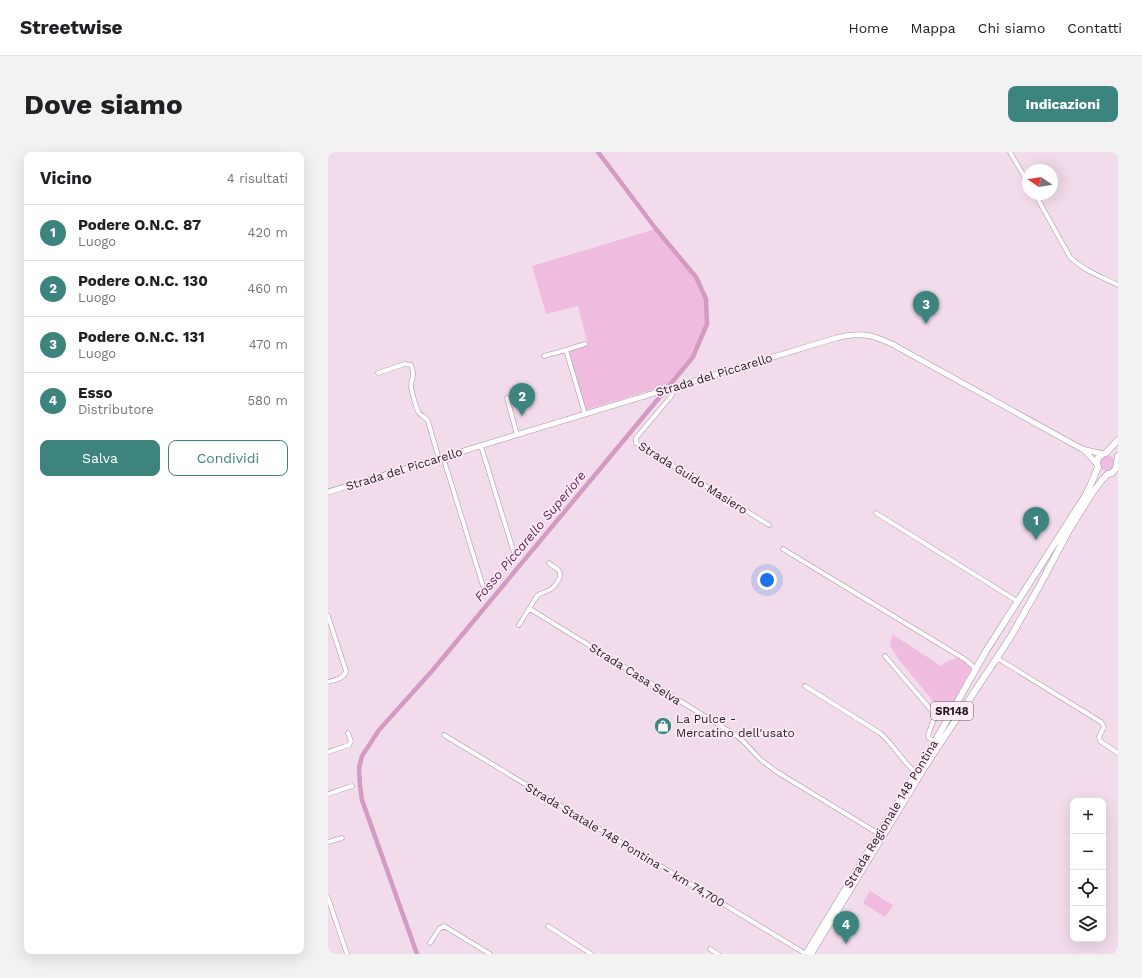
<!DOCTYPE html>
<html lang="it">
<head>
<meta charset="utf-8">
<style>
  :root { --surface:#fff; --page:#f2f2f2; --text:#202124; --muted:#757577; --line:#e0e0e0; --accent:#3d847f }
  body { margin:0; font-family:"Work Sans",sans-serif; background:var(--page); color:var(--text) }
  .controls { position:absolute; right:12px; bottom:12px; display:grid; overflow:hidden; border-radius:8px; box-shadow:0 4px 16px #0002 }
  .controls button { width:36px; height:36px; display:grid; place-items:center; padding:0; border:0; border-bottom:1px solid var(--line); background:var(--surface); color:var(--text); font:20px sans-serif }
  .compass { position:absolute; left:694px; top:12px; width:36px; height:36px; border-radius:50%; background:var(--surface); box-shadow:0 4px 16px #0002; rotate:282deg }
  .you { position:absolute; left:439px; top:428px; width:14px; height:14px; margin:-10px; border:3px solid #fff; border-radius:50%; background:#1a73e8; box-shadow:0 0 0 6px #1a73e833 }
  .badge { display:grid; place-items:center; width:26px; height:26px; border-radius:50%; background:var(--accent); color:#fff; font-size:13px; font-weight:700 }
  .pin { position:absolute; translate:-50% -33px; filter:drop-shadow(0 1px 2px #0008) }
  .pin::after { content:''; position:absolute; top:21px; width:14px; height:12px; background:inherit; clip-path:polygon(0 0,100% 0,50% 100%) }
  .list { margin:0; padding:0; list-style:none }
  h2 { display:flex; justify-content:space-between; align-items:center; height:52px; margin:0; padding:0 16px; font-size:17px }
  h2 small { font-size:13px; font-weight:400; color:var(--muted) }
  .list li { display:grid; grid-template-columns:26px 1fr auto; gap:12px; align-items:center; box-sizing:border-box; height:56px; padding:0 16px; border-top:1px solid var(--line) }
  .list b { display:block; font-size:15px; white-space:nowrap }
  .list p { margin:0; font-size:13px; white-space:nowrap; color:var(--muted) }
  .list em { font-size:13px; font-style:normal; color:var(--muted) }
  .actions { display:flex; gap:8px; padding:12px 16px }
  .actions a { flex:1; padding:9px 0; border:1px solid var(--accent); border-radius:8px; text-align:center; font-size:14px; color:var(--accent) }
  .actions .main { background:var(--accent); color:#fff }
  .icon { flex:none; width:22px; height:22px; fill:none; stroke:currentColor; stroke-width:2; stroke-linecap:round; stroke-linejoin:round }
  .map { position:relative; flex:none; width:790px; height:802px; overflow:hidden; border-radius:8px }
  header { display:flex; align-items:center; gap:24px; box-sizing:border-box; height:56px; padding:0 20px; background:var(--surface); border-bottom:1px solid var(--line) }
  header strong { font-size:19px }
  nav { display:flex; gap:22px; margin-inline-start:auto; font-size:14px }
  .intro { display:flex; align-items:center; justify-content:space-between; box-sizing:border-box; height:96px; padding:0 24px }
  h1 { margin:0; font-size:28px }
  .button { padding:10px 18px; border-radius:8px; background:var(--accent); color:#fff; font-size:14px; font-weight:700 }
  main { display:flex; gap:24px; padding:0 24px }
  aside { flex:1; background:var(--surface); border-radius:8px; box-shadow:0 4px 16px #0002 }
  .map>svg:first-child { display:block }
</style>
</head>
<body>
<header>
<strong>Streetwise</strong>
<nav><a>Home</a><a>Mappa</a><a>Chi siamo</a><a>Contatti</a></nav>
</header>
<div class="intro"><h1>Dove siamo</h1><a class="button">Indicazioni</a></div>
<main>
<aside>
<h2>Vicino<small>4 risultati</small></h2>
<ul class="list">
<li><span class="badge">1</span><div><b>Podere O.N.C. 87</b><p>Luogo</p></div><em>420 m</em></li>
<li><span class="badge">2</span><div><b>Podere O.N.C. 130</b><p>Luogo</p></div><em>460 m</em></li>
<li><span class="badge">3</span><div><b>Podere O.N.C. 131</b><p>Luogo</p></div><em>470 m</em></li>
<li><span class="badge">4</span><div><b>Esso</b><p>Distributore</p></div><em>580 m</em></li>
</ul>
<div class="actions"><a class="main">Salva</a><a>Condividi</a></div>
</aside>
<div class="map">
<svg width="790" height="802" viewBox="0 0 790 802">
  <rect width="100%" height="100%" fill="#f2dbea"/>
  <path fill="#efbcdf" d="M 328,77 L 368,125 L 378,147 L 379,172 L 365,205 L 343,232 L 258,258 L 241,199 L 260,193 L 250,154 L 218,162 L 204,114 Z
    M771 311a8 8 0 1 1 16 0a8 8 0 1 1-16 0Z
    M 564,482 L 613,514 L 618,510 L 631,505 L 644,515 L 618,565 L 572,509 L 562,494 Z
    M 542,739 L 565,753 L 557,765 L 535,751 Z"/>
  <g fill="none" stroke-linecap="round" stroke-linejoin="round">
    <path stroke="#d39bc2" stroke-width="4.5" d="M 89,802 L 34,648 L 32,634 L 31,616 L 34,604 L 51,578 L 104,519 L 365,205 L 379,172 L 378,147 L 368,125 L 328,77 L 270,0"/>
    <defs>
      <path id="minor" d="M 682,0 L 700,31
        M 707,42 L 742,105 C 755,118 774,125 790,133
        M 257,192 L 238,198 L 257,262
        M 216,204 L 238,198
        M 50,221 L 77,212 L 83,213 C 88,225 83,225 83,235 C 84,241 88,256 91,261 C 93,264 98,265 100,269 L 111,307
        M 346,235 L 344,243 L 308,286 L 308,291 L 441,373
        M 179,246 L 189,283
        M 153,294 L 186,401
        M 115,305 L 155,434
        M 548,361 L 689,449
        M 455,397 L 638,508 L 647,516
        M 202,457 L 409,584 L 416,590 L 433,608 L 449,620 L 551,682
        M 0,464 L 18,519 C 16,527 7,528 0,530
        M 191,473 L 209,444 C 213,440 217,441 221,438 C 226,436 235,425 231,419 C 229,416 224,414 221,411
        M 557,504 L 604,559 L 606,567 L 600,583 L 601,586 L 607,590
        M 669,506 L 773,570 L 776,575 L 771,585 L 772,589 L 790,601
        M 477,534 L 552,581 C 566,593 574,609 588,621
        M 116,583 L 478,802
        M 0,600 L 21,593 L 23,589 L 20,581
        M 0,642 L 24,634
        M 0,690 L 14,686
        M 0,746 L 19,802
        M 220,774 L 263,802
        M 102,791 L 111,777 L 116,774 L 162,802
        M 382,797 L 390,802"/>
      <path id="tertiary" d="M 755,297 L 769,312
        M 0,340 L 508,186 C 530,180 543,182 564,192 L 754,297 L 775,302"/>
      <path id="primary" d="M 478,802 L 609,586 L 658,499 L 757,344 L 763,332 L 770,315 L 769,312 L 770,306 L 775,302 L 778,301 L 790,288
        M 483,802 L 598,613 L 682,486 L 712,433 L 740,380 L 763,343 L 774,328 L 780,322 L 784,321 L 788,316 L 790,304"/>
    </defs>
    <use href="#minor" stroke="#a893a1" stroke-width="5"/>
    <use href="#tertiary" stroke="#a893a1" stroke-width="6"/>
    <use href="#primary" stroke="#a893a1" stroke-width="7"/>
    <use href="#minor" stroke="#fff" stroke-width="4"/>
    <use href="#tertiary" stroke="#fff" stroke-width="5"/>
    <use href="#primary" stroke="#fff" stroke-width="6"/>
  </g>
  <defs>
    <symbol id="shop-disc" viewBox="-11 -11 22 22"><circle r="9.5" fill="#3d847f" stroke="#fceaf6"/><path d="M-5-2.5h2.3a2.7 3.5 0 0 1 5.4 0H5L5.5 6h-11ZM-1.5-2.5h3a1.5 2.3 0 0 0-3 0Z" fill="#fff"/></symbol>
  </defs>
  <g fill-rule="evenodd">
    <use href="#shop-disc" x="325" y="564" width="20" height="20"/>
  </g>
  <g text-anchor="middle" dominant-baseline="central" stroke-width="3.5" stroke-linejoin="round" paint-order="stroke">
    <rect fill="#fceaf6" stroke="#655a61" stroke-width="1" x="603" y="550" width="42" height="18" rx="3"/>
    <g font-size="11" font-weight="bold" fill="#241c21">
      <text x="624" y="559">SR148</text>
    </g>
    <g font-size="12" fill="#241c21" stroke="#fceaf6">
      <text transform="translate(386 223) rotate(-17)">Strada del Piccarello</text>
      <text transform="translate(76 317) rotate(-17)">Strada del Piccarello</text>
      <text transform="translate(365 326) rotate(32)">Strada Guido Masiero</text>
      <text transform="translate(307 522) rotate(32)">Strada Casa Selva</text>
      <text transform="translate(563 662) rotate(-59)">Strada Regionale 148 Pontina</text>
      <text transform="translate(297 693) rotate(31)">Strada Statale 148 Pontina – km 74,700</text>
    </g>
    <g font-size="12" fill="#241c21" stroke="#fceaf6" text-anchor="start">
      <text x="348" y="567">La Pulce -<tspan x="348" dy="14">Mercatino dell'usato</tspan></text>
    </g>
    <g font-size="13" font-style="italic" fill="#601e51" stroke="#fceaf6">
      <text transform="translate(202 384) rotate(-50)">Fosso Piccarello Superiore</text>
    </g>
  </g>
</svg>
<div class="controls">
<button>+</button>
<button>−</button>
<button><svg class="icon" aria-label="locate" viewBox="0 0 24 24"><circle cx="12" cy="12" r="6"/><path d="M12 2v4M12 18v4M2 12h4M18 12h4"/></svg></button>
<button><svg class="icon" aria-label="layers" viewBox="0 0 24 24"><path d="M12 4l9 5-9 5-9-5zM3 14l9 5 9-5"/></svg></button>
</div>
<svg class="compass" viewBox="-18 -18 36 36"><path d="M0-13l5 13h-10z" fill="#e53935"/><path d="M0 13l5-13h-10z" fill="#757577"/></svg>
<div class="you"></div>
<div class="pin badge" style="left:708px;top:388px">1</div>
<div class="pin badge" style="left:194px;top:264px">2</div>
<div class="pin badge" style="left:598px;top:172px">3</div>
<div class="pin badge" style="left:518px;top:792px">4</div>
</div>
</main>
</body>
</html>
